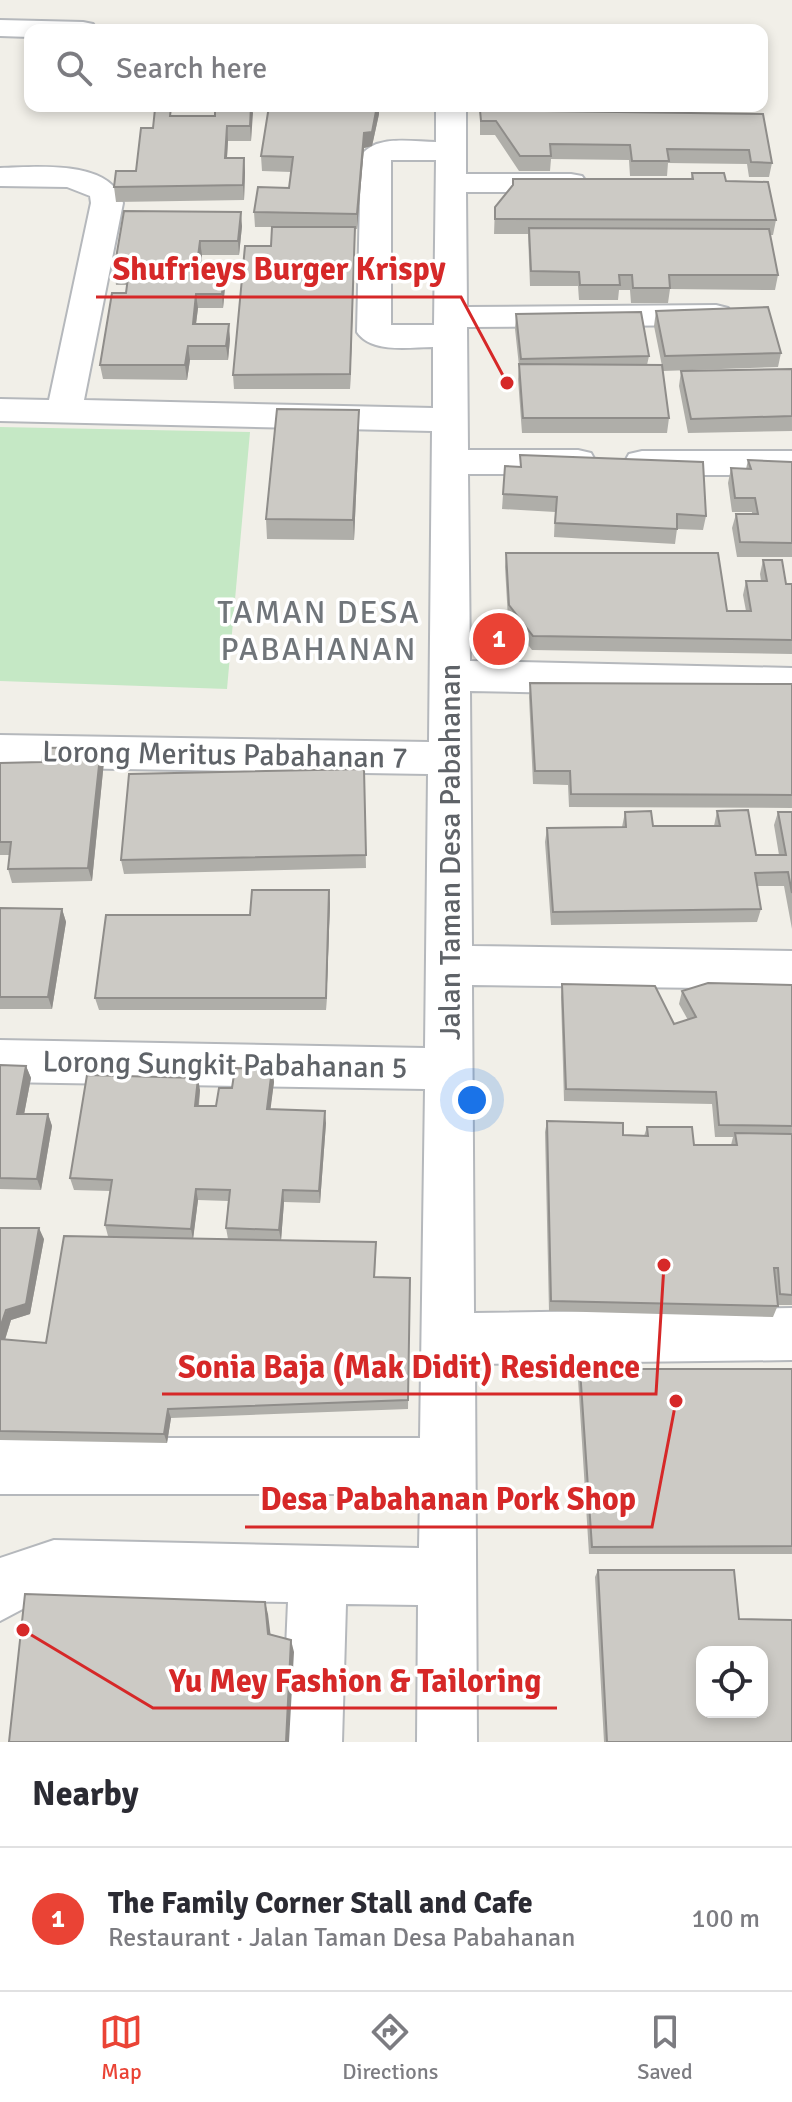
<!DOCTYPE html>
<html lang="en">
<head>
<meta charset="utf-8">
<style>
  :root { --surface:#fff; --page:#f7f7f7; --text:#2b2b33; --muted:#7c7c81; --line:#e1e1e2; --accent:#ea4335 }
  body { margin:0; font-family:Signika,sans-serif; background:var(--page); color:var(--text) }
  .controls { position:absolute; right:24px; bottom:24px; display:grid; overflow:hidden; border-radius:16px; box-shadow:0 4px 12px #0003 }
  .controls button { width:72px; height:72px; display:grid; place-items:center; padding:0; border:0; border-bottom:2px solid var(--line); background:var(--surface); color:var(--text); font:40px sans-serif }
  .you { position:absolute; left:472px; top:1100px; width:28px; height:28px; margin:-20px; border:6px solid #fff; border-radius:50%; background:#1a73e8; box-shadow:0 0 0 12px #1a73e833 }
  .badge { display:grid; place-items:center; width:52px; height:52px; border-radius:50%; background:var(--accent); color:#fff; font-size:26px; font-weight:700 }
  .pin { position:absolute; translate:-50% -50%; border:4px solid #fff; box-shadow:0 2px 8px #0006 }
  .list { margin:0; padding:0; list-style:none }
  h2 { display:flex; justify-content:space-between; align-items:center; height:104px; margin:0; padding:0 32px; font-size:34px }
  h2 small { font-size:26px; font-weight:400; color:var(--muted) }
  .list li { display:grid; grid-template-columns:52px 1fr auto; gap:24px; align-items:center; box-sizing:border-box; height:144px; padding:0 32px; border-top:2px solid var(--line) }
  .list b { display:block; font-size:30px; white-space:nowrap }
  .list p { margin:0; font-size:26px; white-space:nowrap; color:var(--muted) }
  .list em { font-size:26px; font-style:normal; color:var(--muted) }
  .icon { flex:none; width:44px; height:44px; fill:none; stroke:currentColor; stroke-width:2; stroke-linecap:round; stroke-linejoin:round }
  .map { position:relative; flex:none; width:792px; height:1742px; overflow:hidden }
  .search { position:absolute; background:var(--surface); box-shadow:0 4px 12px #0003; left:24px; right:24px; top:24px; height:88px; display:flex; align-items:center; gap:20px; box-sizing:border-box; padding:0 28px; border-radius:16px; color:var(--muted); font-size:30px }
  .sheet { height:248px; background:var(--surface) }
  nav { display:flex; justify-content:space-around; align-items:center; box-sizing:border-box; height:112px; border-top:2px solid var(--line); background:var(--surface); font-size:22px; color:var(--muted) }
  nav a { display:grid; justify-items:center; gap:4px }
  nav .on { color:var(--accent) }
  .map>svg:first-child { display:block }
</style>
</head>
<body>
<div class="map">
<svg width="792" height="1742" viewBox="0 0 792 1742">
  <rect width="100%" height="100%" fill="#f1efe8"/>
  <path fill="#c5e8c5" d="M 0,427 L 250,432 L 227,689 L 0,681 Z"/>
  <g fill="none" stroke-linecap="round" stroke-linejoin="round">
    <defs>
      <path id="minor" d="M 0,20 L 83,22 L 93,24 L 97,30 L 30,30 L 30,37 L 0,36 Z
        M 436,106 L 466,106 L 466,174 L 571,174 L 582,176 L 587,183 L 582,190 L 571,192 L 466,192 L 467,307 L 716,305 L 728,308 L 733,315 L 728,322 L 716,325 L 467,327 L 468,450 L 578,450 L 591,453 L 596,462 L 591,471 L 578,474 L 468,474 L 470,661 L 792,668 L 792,698 L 470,691 L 472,946 L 792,951 L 792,989 L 472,985 L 474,1313 L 792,1308 L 792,1360 L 475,1364 L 477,1742 L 417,1742 L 418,1605 L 346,1604 L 342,1742 L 282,1742 L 288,1602 L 54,1598 L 34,1603 L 0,1621 L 0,1558 L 54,1540 L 419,1548 L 420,1494 L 0,1494 L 0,1438 L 420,1438 L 425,1089 L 0,1082 L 0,1040 L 425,1048 L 428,774 L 0,767 L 0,735 L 429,742 L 432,431 L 0,421 L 0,399 L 49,400 L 91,203 L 90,196 L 67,187 L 0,186 L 0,168 C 36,167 111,159 123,203 L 84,400 L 433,408 L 433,347 C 410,347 372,354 357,332 L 361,156 C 376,134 413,142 436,142 ZM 391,160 L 436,160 L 434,325 L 391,325 Z
        M 642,451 L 792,451 L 792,475 L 642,475 L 629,472 L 624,463 L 629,454 Z"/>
    </defs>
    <use href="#minor" stroke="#b5b8bc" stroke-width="4"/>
    <use href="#minor" fill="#fff" fill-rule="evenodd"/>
  </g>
  <path fill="#afaea9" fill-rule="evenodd" d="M 235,106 L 252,106 L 251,141 L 228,141 L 227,158 L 244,158 L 245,172 L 244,200 L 116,202 L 114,187 L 136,171 L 172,116 L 215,116 L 235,109 Z
    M 269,106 L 379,106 L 379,114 L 372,146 L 364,148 L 357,229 L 355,229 L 350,389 L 234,389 L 233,375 L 271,246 L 296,227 L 255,227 L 254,212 L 289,188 L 291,172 L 262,171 L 261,156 Z
    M 480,110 L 763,114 L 772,163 L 769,177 L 749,177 L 747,164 L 668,163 L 667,176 L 630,176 L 629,160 L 551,159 L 550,171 L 519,171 L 495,135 L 480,135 Z
    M 692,173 L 726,181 L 776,220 L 773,235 L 770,235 L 778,275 L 775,290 L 670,289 L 668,303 L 631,303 L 630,290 L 619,290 L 618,300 L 579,300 L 578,286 L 530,286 L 528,234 L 494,234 L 495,207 L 691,179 Z
    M 242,226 L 239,255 L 202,255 L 200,272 L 224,272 L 225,287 L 223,308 L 198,308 L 196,324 L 230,339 L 228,360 L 190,360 L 187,380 L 103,379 L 100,365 L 126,293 L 127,285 L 116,285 L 114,270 Z
    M 656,311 L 781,353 L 778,367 L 663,371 L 654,326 Z
    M 516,314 L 649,356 L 647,365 L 669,418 L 667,433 L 522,433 L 518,379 L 519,366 L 515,329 Z
    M 792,369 L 792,431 L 688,433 L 679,386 L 681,371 Z
    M 359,410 L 359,430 L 354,540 L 267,539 L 266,519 Z
    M 520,455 L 706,516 L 703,530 L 677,529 L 675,544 L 554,537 L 555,512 L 502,509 L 505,466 L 520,467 Z
    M 748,460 L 792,462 L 792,557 L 737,557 L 732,528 L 736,514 L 752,514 L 752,512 L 732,512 L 728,483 L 731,468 L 746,469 Z
    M 506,553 L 727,611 L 746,611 L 743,595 L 746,581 L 761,581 L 760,574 L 763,560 L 786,584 L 792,584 L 792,654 L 532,650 L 508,619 L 505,567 Z
    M 530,683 L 792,684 L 792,808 L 569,807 L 568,785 L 533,784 L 529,697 Z
    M 101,747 L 104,761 L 92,881 L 12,883 L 8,869 L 10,855 L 0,855 L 0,763 L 42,762 Z
    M 364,769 L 366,868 L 124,874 L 121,860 Z
    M 717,811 L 756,855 L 779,855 L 774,825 L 778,812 L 792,812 L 792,929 L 784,886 L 757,886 L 761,909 L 757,922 L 551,925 L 545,842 L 547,828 L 622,827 L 625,812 L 653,826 L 714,826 Z
    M 329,890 L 330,904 L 326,1010 L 99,1010 L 95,998 L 250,915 Z
    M 0,908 L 62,909 L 66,922 L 52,1009 L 0,1009 Z
    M 562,984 L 674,1024 L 688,1020 L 679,1004 L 682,991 L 792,985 L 792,1305 L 778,1305 L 773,1317 L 549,1311 L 545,1132 L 547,1121 L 623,1135 L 644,1136 L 647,1127 L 694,1145 L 731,1145 L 733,1137 L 715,1137 L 712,1104 L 564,1101 L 561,997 Z
    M 0,1065 L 26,1066 L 31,1078 L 24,1114 L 48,1114 L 52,1126 L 41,1190 L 0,1189 Z
    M 272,1069 L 274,1082 L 270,1109 L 326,1123 L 320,1203 L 284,1202 L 281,1240 L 376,1242 L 375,1277 L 410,1278 L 408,1409 L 171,1418 L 167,1443 L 0,1440 L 0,1228 L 44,1239 L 30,1314 L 11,1320 L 5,1340 L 46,1343 L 108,1236 L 105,1225 L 110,1191 L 74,1190 L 70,1178 L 200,1090 L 199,1106 L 216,1106 L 232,1088 ZM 198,1200 L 228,1201 L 226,1228 L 228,1239 L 193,1238 Z
    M 580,1369 L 792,1369 L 792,1554 L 589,1554 L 578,1379 Z
    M 598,1570 L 739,1619 L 792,1742 L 604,1742 L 595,1577 Z"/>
  <path fill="#8f8d8a" d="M 251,106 L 253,113 L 251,141 L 250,126 Z
    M 377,106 L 379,106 L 379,114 L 372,146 L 364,148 L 357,229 L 357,214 L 364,133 Z
    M 227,126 L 228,141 L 226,172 L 225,158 Z
    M 244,158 L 245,172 L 244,200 L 243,185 Z
    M 241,212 L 242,226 L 239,255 L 238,241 Z
    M 355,227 L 355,242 L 350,389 L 350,374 Z
    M 200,241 L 202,255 L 198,287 L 196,272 Z
    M 224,272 L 225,287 L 223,308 L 222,294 Z
    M 196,294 L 198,308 L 194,339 L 193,324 Z
    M 229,324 L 230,339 L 228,360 L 226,346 Z
    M 188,346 L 190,360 L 187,380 L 185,365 Z
    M 359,410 L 359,430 L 354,540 L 353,520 Z
    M 101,747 L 104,761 L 92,881 L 88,868 Z
    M 329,890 L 330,904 L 326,1010 L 326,998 Z
    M 62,909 L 66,922 L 52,1009 L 48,997 Z
    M 26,1066 L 31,1078 L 22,1125 L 17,1114 Z
    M 272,1069 L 274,1082 L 269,1121 L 267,1109 Z
    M 198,1078 L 200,1090 L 197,1118 L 195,1106 Z
    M 325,1111 L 326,1123 L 320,1203 L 319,1191 Z
    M 48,1114 L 52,1126 L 41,1190 L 37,1179 Z
    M 196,1189 L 198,1200 L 193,1240 L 191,1229 Z
    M 283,1190 L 284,1202 L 281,1241 L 279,1230 Z
    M 39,1228 L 44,1239 L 30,1314 L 11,1320 L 2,1349 L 0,1346 L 0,1328 Z
    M 168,1409 L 171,1418 L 167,1443 L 164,1434 Z
    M 265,1602 L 268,1614 L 272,1646 L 268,1634 Z
    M 291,1640 L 294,1652 L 289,1742 L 286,1742 Z"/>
  <path fill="#cccac5" stroke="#8f8d8a" stroke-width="2" fill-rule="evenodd" d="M 235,106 L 251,106 L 250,126 L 227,126 L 225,158 L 244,158 L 243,185 L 114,187 L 116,171 L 136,171 L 141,128 L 153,128 L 155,109 L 171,108 L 170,116 L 215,116 L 215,109 L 235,109 Z
    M 269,106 L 377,106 L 372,132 L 364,133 L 357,214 L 254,212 L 258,187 L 289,188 L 293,157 L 261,156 Z
    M 480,110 L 763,114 L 772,163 L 751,162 L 749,150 L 667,149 L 669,161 L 632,161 L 630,145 L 550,144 L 551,156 L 520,156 L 496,121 L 481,121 Z
    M 692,173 L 724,173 L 726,181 L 768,182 L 776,220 L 495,219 L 495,207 L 513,185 L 513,179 L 693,179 Z
    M 124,211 L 241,212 L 238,241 L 200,241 L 196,272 L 224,272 L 222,294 L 196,294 L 193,324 L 229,324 L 226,346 L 188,346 L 185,365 L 100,365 L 112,293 L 126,293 L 129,270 L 114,270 Z
    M 272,227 L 355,227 L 350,374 L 233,375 L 245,246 L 271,246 Z
    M 529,228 L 769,229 L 778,275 L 669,275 L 670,288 L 633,288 L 632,275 L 619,275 L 620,285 L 580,285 L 579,272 L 531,271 Z
    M 768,307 L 781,353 L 665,356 L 656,311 Z
    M 641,312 L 649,356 L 521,359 L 516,314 Z
    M 519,364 L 662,365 L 669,418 L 523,418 Z
    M 792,369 L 792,416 L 691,419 L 681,371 Z
    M 277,409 L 359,410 L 353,520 L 266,519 Z
    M 520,455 L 703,462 L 706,516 L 677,514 L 677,529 L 555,523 L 557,497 L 503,494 L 505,466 L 521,467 Z
    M 748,460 L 792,462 L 792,543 L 740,542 L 736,514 L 758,514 L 755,498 L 735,498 L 731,468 L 751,469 Z
    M 506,553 L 718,553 L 727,611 L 751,611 L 746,581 L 767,581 L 763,560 L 782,560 L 786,584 L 792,584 L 792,640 L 533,636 L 509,605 Z
    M 530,683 L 792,684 L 792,795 L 571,794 L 570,771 L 535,771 Z
    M 101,747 L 88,868 L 8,869 L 11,842 L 0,842 L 0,763 L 42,762 L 44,748 Z
    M 364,769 L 366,855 L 121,860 L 129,774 Z
    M 748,810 L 756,855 L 786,855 L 778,812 L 792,812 L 792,893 L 788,872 L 755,873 L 761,909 L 553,912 L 547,828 L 626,827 L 625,812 L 651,811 L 653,826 L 720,826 L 717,811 Z
    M 252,890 L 329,890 L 326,998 L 95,998 L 106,915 L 250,915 Z
    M 0,908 L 62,909 L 48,997 L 0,997 Z
    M 708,983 L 792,985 L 792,1126 L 719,1125 L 716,1092 L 566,1089 L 562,984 L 655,986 L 674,1024 L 696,1017 L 682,991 Z
    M 0,1065 L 26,1066 L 17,1114 L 48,1114 L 37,1179 L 0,1178 Z
    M 235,1068 L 272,1069 L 267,1109 L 325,1111 L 319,1191 L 283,1190 L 279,1230 L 226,1228 L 230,1190 L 196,1189 L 191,1229 L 105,1225 L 112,1180 L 70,1178 L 87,1075 L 198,1078 L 195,1106 L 216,1106 L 219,1088 L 232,1088 Z
    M 547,1121 L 623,1123 L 623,1135 L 648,1136 L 647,1127 L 692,1127 L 694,1145 L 737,1145 L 735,1133 L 792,1134 L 792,1295 L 780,1294 L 778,1268 L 774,1268 L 778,1306 L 551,1301 Z
    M 0,1228 L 39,1228 L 26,1304 L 6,1310 L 0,1328 Z
    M 64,1236 L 376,1242 L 374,1277 L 410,1278 L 408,1400 L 168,1409 L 164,1434 L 0,1431 L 0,1339 L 46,1343 Z
    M 580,1369 L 792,1369 L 792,1546 L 592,1547 Z
    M 598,1570 L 734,1570 L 739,1619 L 792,1620 L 792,1742 L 607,1742 ZM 702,1652 L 762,1652 L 762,1712 L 702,1712 Z
    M 25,1594 L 265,1602 L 268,1634 L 291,1640 L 286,1742 L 9,1742 Z"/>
  <g text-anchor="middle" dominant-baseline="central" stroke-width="7" stroke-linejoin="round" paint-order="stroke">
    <g font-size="30" fill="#5f6368" stroke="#fff">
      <text transform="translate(225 755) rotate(1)">Lorong Meritus Pabahanan 7</text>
      <text transform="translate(450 852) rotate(-90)">Jalan Taman Desa Pabahanan</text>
      <text transform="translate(225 1065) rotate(1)">Lorong Sungkit Pabahanan 5</text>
    </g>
    <g font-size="32" letter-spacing="2" fill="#70757a" stroke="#fff">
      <text x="319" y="612">TAMAN DESA<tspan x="319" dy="37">PABAHANAN</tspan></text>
    </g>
  </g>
  <path fill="none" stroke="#d62828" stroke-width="3" d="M507 383L461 297H96M664 1265L656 1394H162M676 1401L652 1527H245M23 1630L153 1708H557"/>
  <g fill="#d62828" stroke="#fff" stroke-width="3">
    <circle cx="507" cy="383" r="8"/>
    <circle cx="664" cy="1265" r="8"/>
    <circle cx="676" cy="1401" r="8"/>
    <circle cx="23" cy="1630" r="8"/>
  </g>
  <g font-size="32" text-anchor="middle" font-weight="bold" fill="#d62828" stroke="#fff" stroke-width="7" stroke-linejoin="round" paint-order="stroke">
    <text x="279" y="280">Shufrieys Burger Krispy</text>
    <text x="409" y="1378">Sonia Baja (Mak Didit) Residence</text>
    <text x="448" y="1510">Desa Pabahanan Pork Shop</text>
    <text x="355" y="1692">Yu Mey Fashion &amp; Tailoring</text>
  </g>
</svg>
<div class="controls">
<button><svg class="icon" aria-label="locate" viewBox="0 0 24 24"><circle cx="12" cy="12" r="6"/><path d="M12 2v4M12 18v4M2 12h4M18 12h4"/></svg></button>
</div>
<div class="you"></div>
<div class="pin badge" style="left:499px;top:639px">1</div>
<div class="search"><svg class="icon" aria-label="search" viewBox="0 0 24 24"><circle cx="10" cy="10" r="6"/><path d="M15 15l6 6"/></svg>Search here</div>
</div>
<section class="sheet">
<h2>Nearby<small></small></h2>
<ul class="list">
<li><span class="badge">1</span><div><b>The Family Corner Stall and Cafe</b><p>Restaurant · Jalan Taman Desa Pabahanan</p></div><em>100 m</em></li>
</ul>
</section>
<nav>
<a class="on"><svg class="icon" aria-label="map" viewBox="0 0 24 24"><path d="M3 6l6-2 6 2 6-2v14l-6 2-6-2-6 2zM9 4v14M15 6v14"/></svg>Map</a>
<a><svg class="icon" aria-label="directions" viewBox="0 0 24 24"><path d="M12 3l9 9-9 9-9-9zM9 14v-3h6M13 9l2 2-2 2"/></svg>Directions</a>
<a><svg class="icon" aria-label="saved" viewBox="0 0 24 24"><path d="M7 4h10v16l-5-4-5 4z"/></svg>Saved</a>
</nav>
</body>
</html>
